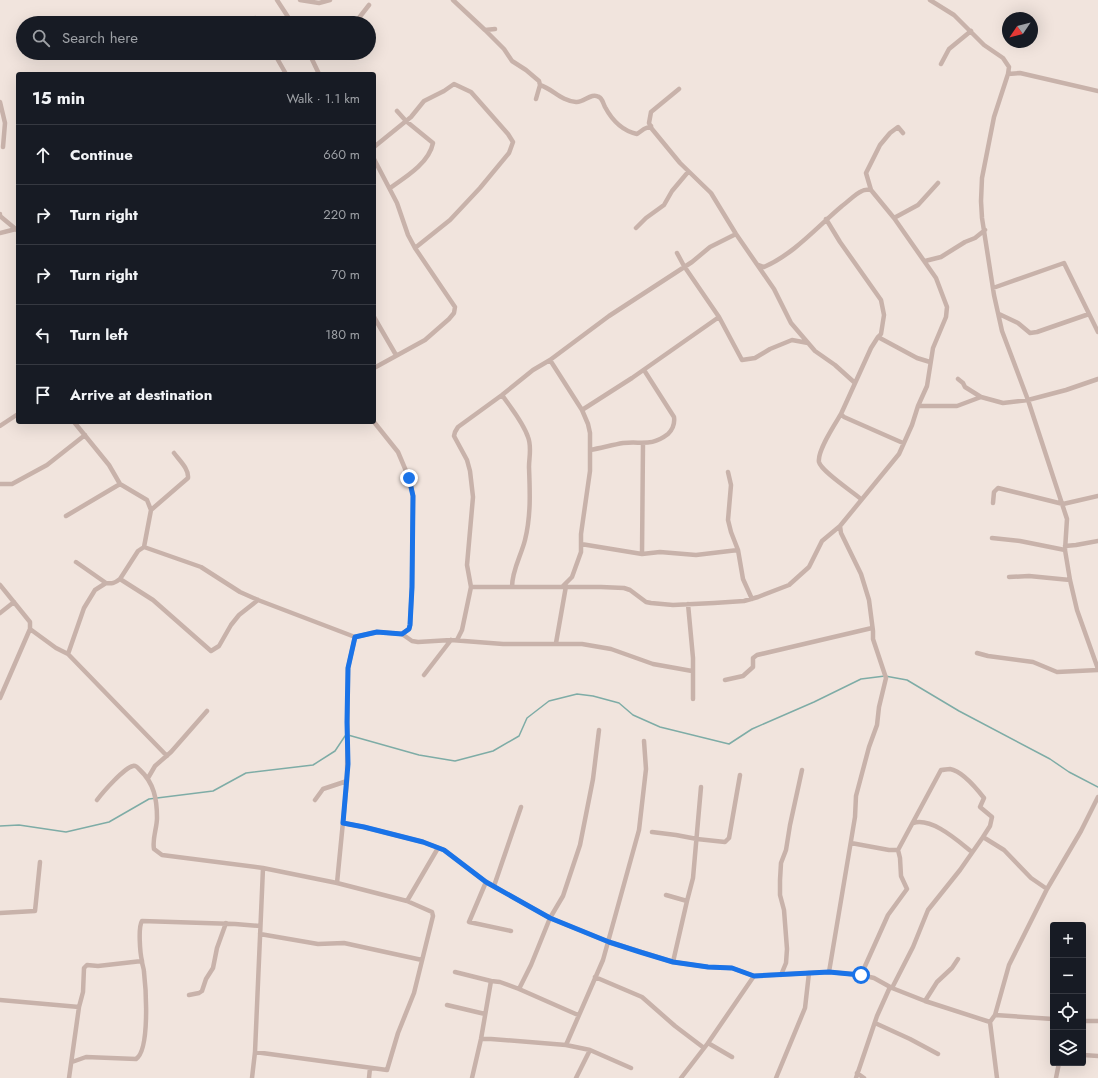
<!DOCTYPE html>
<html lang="en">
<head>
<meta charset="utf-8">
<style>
  :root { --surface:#171b24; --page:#242831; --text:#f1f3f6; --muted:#9ea1a6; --line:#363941 }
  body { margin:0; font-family:Jost,sans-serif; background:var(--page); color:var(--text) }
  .controls { position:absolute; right:12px; bottom:12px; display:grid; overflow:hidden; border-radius:4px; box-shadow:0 4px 16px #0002 }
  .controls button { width:36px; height:36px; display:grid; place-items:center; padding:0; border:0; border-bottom:1px solid var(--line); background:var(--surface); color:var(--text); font:20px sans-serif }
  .compass { position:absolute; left:1002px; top:12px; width:36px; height:36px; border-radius:50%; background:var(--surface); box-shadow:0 4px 16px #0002; rotate:235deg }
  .stop { position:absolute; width:12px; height:12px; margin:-9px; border:3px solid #1a73e8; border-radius:50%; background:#fff }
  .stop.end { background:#1a73e8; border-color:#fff; box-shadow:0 1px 4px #0008 }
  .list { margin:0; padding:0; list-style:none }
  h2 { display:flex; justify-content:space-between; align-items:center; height:52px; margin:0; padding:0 16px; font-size:17px }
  h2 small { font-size:13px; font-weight:400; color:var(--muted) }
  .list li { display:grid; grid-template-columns:26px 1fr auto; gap:12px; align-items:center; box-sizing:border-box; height:60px; padding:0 16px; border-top:1px solid var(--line) }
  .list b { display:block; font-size:15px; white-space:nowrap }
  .list em { font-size:13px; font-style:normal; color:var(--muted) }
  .icon { flex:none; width:22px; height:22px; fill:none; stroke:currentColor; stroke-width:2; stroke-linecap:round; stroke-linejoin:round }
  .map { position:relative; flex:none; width:1098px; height:1078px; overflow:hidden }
  .search { position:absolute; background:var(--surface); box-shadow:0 4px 16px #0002; left:16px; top:16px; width:360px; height:44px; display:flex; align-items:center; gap:10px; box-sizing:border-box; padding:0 14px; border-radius:22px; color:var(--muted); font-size:15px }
  .panel { position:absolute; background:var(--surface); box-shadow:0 4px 16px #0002; left:16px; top:72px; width:360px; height:352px; border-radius:4px }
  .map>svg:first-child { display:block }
</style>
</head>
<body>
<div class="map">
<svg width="1098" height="1078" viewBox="0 0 1098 1078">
  <rect width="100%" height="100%" fill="#f1e4dd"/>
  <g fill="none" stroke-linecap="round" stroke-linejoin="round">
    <path stroke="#7eaca6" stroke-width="1.5" d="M 348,735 L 419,755 L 455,761 L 493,751 L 519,736 L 527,718 L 549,701 L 577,694 L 593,696 L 619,703 L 633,715 L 660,727 L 729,744 L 752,729 L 814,702 L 861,679 L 885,676 L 907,680 L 959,711 L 1050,759 L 1069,772 L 1098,787
      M 0,826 L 19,825 L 66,832 L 109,822 L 149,799 L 213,791 L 246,773 L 313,765 L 335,751 L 345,736"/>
    <path stroke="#c8b2aa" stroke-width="4.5" d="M 277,0 L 292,23
      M 300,0 L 319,3 L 330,0
      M 453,0 L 485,30 L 495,29
      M 930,0 L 954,15 L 984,45 L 1003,58 L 1009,67 L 1008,74 L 994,117 L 982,178 L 981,201 L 982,218 L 994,295 L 1002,331 L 1028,400 L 1067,519 L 1065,550 L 1070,580 L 1077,610 L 1098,669
      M 242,23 L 255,18 L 258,23
      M 355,23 L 369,5
      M 485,30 L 504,49 L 512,61 L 526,70 L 539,81 L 540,85 L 536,99
      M 274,53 L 286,74
      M 309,53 L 319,74
      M 941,64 L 949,49 L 971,31
      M 1008,74 L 1020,73 L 1098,91
      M 540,85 C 553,89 561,101 576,102 C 584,103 591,92 599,97 C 602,98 603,103 605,107 C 612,120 623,131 637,134 L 644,129 L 651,126
      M 679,89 L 651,112 L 649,123 L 652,129 L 680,163 L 711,193 L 736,234 L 774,289 L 791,323 L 815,351 L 835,365 L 855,383
      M 0,102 L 5,123 L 3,147
      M 374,147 L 411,117 L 424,101 L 444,91 L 454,84 L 471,92 L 508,134 L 513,142 L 509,153 L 480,188 L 450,220 L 415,248
      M 374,159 L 397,203 L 408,235 L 415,248 L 455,307 L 454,313 L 449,319 L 425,340 L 374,368
      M 390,188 C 406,177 429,163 433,143 L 406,121 L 397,111
      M 0,214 L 0,216 L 18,231
      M 894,218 L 918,205 L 938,183
      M 826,219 L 840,242 L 881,300 L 884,315 L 881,334 L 878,337
      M 636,228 L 646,218 L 664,205 L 672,191 L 688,172
      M 0,233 L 16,229
      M 925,261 L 941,257 L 965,242 L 975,238 L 985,230
      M 758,265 L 764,267 C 794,254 817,227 842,206 C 849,201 855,194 862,191 C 865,189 868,190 871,190
      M 993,288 L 1064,263 L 1098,332
      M 999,314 L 1018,323 L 1030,333 L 1037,332 L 1089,314
      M 374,317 L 396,355
      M 719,317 L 742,360 L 755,358 L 770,349 L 792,340 L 808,343
      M 550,360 L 582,410 L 588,424 L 590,433 L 590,471 L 581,534 L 581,552 L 572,577 L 563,586
      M 958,379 L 963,383 L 965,387 L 981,397 L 1003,403 L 1028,400 L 1066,390 L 1098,379
      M 502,395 C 511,408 523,422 528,437 C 532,447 529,457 529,467 C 530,492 531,516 525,540 C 521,556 512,570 512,587
      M 918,406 L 957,406 L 981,397
      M 582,410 L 632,378 L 719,317 L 684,266 L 677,253
      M 841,414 C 835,424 817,451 819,462 C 821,471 853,492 861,499
      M 74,422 L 109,465 L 120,484 L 147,500 L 151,510 L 144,547 L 201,567 L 240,592 L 258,600 L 355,637 L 377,632 L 402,634 L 409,629 L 410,625 L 412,587 L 413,496 L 409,478 L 398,452 L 374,422
      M 0,426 L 18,414
      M 903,443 L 844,417 L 841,414 L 871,348 L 878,337 L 917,358 L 930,362
      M 590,450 C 601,448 612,445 623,443 C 642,441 651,447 668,434 C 673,429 675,424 674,417 L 644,370
      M 728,472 L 731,485 L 728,520 L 731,532 L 738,550 L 743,579 L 752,599
      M 0,484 L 12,484 L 47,465 L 85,435
      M 993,503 L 994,492 L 998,488 L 1063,504 L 1098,496
      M 151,510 L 188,478 C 189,469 180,461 174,453
      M 66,516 L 120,484
      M 992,538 L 1020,541 L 1065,550
      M 581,544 L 642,554 L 660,552 L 696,555 L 738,550
      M 1065,546 L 1076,545 L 1098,541
      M 642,554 L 643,443
      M 76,562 L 106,583 C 112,584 115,583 120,579 L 138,551 L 144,547
      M 1009,577 L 1029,576 L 1070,580
      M 120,579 L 153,600 L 211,651 L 219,646 L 231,625 L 239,615 L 258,600
      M 0,585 L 30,622 L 30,629 L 56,648 L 68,654 L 167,756
      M 471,587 L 601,587 L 624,588 L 630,590 L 646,602 L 651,603 L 673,605 L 714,603 L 744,601 L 758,597 L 789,585 L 809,567 L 822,541 L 840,526 L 899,454 L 912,425 L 918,406 L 927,386 L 933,348 L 946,317 L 947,307 L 936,278 L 894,218 L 871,190 L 866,173 L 880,145 L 890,133 L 898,127 L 903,133
      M 688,604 L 693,658 L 693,699
      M 0,613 L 14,602
      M 402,634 L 412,641 L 418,642 L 451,640 L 503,644 L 582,644 L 611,649 L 653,664 L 692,671
      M 457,640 L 462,630 L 471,587 L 467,565 L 473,497 L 470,471 L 467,460 L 454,436 L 455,432 L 458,427 L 502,395 L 533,370 L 550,360 L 609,316 L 692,262 L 710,247 L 736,234
      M 556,643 L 566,586
      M 977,653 L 988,656 L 1033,662 L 1057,672 L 1098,670
      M 68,654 L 84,608 L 95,590 L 106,583
      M 424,675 L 451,640
      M 725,680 L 743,676 L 753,667 L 753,658 L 757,655 L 872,628
      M 0,698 L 30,629
      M 599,730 L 593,779 L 580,845 L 563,896 L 550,918 L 609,942 L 673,962 L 708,967 L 732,968 L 754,976 L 829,972 L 861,975 L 874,978 L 892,988 L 925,1001 L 990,1022
      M 148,778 L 155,766 L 171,752 L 207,711
      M 97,800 C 103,792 124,768 133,766 C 136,765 138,768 140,770 C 154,783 157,799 157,818 C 157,828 152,839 154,849 L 162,855 L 263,868 L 337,883 L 407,901 L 432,912 L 433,916 L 414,993 L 398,1033 L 387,1070 L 255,1052
      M 315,800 L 323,789 L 347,781
      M 343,823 L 364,827 L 423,842 L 444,850 L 486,882 L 550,918 L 531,965 L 519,989 L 500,982 L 491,981 L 481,1039 L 472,1078
      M 913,823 C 932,817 958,841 972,852
      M 652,832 L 676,835 L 697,839 L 725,842 L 729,838 L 740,775
      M 983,837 L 1004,850 L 1031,878 L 1047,889
      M 851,843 L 889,850 L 898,850 L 941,770 C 944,770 947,769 950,769 C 962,771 977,789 984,798 L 980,807 L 992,817 L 990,826 L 983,837 L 960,870 L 928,910 L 913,947 L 892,988
      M 486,882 L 469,922 L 511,931
      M 337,883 L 347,781 L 348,668 L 355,637
      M 494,886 L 521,807
      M 666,895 L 687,901
      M 407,901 L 438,848
      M 0,913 L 35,911 L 40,862
      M 260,934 L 318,944 L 344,943 L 422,960
      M 673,962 L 687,901 L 693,878 L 701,787
      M 455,972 L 491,981
      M 829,972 L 855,817 L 856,796 L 869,747 L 877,725 L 879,707 L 886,678 L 873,639 L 873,631 L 869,600 L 861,574 L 841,533 L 840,526
      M 781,975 L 786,963 L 787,949 L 784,910 L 780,895 L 780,880 L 781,863 L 786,850 L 790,825 L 802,770
      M 861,975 L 888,915 L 907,889 L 901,876 L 900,858 L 898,850
      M 595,977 L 642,997 L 675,1026 L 704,1048
      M 519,989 L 578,1015
      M 189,995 L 199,993 L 202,991 L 206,979 L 213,968 L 217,948 L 226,923
      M 0,1000 L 79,1007
      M 925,1001 L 937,982 L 952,968 L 958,959
      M 447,1005 L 485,1014
      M 995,1015 L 1053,1019
      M 1083,1021 L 1098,1021
      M 875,1023 L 910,1039 L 938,1054
      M 481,1039 L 491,1039 L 566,1045 L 590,1050 L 631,1068
      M 708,1043 L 732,1057
      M 566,1045 L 603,960 L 639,830 L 646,769 L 644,741
      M 1083,1055 L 1098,1056
      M 72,1062 L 86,1057 L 136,1059 C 150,1050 146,989 144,972 C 144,968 142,965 142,961 C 140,953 138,927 142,921 L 235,924 L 260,926
      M 857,1073 L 864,1078
      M 69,1078 L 79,1007 L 83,992 L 84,968 L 87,965 L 98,966 L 142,961
      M 252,1078 L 255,1052 L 263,868
      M 369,1078 L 370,1068
      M 576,1078 L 590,1050
      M 681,1078 L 708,1043 L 754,976
      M 776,1078 L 805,1008 L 809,973
      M 856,1078 L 877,1016 L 890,987
      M 997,1078 L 990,1022 L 995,1015 L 1009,965 L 1047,889 L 1081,831 L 1098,797
      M 1056,1078 L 1059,1063"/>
  </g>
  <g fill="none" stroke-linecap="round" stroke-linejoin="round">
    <path stroke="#1a73e8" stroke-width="5" d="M 409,478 L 413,496 L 412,587 L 410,625 L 409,629 L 402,634 L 377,632 L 355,637 L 348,668 L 347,722 L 348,764 L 343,823 L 364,827 L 423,842 L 444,850 L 486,882 L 550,918 L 609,942 L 640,952 L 673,962 L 708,967 L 732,968 L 754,976 L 829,972 L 861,975"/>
  </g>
</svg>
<div class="controls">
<button>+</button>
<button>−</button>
<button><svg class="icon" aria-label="locate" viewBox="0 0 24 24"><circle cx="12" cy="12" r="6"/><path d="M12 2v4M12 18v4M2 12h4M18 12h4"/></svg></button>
<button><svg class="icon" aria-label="layers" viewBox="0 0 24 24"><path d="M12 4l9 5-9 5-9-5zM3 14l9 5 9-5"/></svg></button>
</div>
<svg class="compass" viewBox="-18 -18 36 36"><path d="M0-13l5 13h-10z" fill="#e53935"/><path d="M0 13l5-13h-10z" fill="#9ea1a6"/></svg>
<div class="stop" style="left:861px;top:975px"></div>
<div class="stop end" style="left:409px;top:478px"></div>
<div class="search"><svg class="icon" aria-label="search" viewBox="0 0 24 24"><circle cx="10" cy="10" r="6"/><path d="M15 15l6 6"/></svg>Search here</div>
<section class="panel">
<h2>15 min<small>Walk · 1.1 km</small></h2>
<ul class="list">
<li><svg class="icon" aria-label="ahead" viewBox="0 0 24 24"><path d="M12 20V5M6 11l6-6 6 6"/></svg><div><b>Continue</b></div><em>660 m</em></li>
<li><svg class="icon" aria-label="right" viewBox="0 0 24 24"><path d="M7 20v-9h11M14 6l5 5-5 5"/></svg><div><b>Turn right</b></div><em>220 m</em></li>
<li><svg class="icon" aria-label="right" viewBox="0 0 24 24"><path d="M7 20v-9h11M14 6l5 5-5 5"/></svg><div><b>Turn right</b></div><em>70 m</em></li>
<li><svg class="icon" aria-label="left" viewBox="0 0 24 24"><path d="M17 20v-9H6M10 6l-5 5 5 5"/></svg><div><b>Turn left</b></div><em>180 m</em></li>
<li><svg class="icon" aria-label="arrive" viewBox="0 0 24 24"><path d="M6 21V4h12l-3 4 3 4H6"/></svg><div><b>Arrive at destination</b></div></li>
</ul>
</section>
</div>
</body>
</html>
